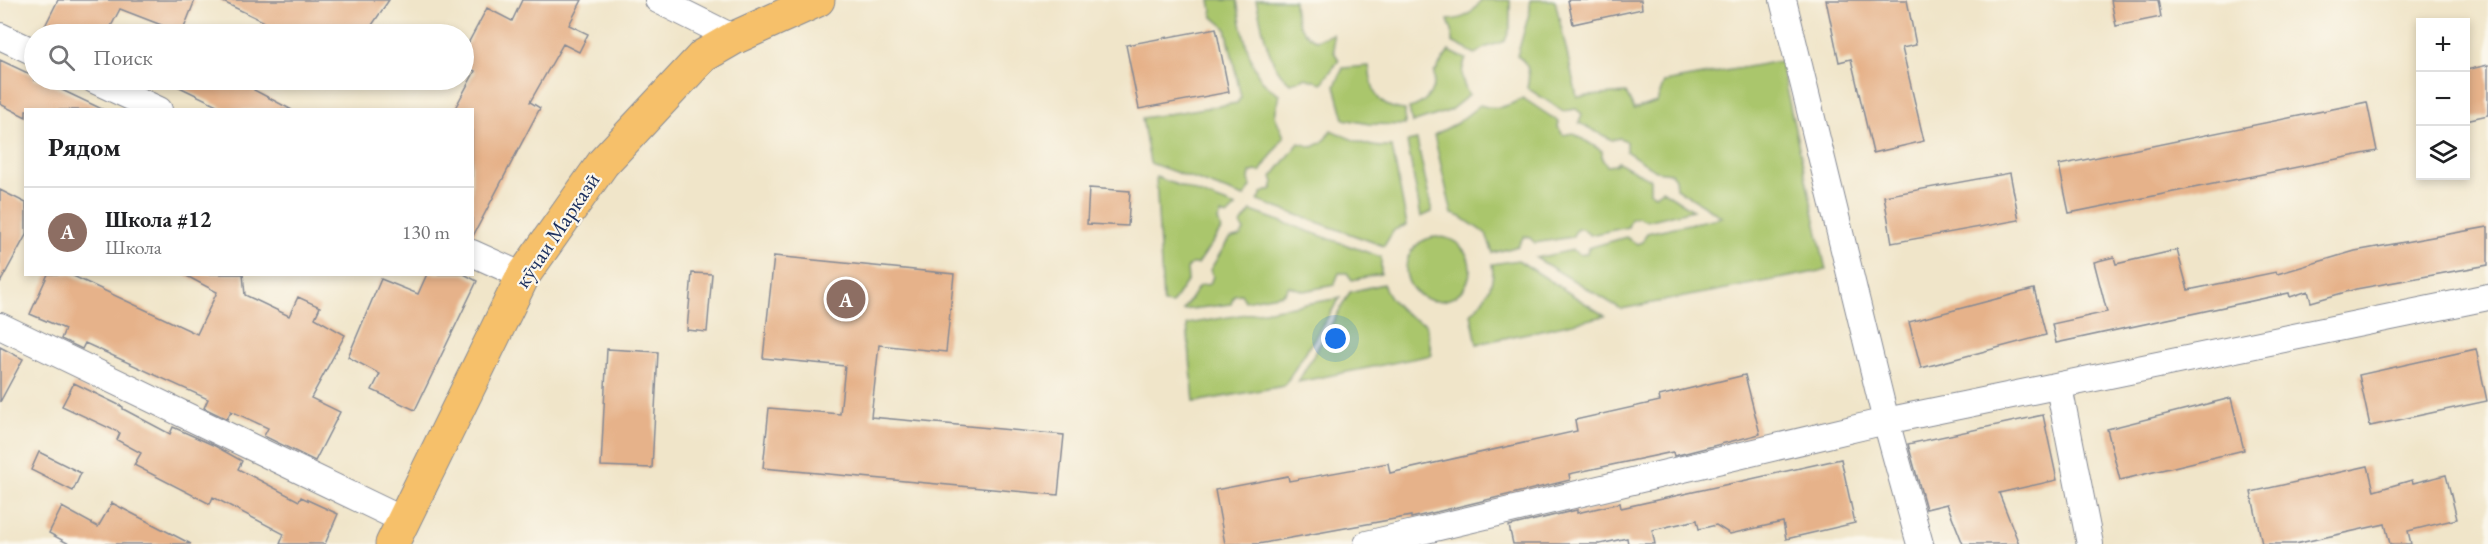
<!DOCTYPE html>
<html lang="ru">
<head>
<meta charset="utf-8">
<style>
  :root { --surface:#fff; --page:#f2f2f2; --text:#202124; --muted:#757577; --line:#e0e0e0; --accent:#d93025 }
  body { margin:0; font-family:"EB Garamond",serif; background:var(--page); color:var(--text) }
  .controls { position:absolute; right:18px; top:18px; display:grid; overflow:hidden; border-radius:0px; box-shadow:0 3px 9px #0003 }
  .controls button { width:54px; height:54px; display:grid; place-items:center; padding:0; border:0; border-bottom:2px solid var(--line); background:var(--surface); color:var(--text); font:30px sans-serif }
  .you { position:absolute; left:1336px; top:339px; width:21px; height:21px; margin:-15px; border:4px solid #fff; border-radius:50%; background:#1a73e8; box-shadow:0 0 0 9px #1a73e833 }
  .badge { display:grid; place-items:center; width:39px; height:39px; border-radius:50%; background:var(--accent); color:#fff; font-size:20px; font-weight:700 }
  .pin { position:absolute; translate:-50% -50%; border:3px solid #fff; box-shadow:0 2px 6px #0006 }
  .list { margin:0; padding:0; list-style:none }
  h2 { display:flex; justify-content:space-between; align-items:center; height:78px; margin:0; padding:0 24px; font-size:26px }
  h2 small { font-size:20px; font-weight:400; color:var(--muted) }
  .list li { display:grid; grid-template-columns:39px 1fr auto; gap:18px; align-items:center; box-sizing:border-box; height:90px; padding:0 24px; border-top:2px solid var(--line) }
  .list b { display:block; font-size:22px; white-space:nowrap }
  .list p { margin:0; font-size:20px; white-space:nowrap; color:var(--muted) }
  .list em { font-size:20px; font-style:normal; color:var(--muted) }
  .icon { flex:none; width:33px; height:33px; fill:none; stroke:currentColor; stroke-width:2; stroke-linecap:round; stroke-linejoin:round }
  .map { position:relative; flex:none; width:2488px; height:544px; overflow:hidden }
  .search { position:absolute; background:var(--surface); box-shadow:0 3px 9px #0003; left:24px; top:24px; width:450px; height:66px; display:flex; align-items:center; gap:15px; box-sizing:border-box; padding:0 21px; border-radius:33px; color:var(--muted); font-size:22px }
  .panel { position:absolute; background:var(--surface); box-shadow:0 3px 9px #0003; left:24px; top:108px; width:450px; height:168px; border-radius:0px }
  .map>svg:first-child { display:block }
</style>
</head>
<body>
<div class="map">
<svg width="2488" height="544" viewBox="0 0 2488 544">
  <rect width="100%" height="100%" fill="#fbf7ec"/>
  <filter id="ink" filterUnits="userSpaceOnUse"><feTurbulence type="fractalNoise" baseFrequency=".0167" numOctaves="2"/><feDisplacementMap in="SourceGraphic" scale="12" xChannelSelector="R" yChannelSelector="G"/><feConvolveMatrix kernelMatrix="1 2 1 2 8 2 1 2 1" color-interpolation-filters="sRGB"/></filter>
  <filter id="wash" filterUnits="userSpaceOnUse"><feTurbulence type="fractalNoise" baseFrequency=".008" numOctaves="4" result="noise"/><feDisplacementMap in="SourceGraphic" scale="24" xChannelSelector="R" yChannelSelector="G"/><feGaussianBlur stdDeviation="1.35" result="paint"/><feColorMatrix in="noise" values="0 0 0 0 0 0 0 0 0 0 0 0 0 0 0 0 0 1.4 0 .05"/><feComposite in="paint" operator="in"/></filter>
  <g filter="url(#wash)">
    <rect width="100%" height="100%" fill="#f0e5c9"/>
    <path fill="#aac66c" stroke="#627a65" stroke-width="1.5" d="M 1210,0 L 1237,0 C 1240,22 1249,66 1264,83 C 1268,87 1274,91 1279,94 L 1275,116 L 1284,137 L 1260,172 L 1255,171 L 1250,173 L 1249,179 L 1251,187 L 1244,197 L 1150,163 L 1142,118 L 1237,103 L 1241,97 L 1226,28 L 1213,17 Z
      M 1256,0 L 1294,0 C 1294,18 1299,33 1316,40 L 1333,34 L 1334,52 L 1339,60 L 1322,83 L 1305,78 L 1291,83 C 1268,70 1262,24 1256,0 Z
      M 1481,0 L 1510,0 L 1510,28 L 1505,41 L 1484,48 L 1475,54 L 1452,42 L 1452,31 L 1448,20 C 1464,19 1473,14 1481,0 Z
      M 1530,0 L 1555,0 L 1577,97 L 1626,93 L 1634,109 L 1657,102 L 1664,82 L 1780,61 L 1826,270 L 1621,309 L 1536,258 L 1573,250 L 1581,255 L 1587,253 L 1588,248 L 1626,237 L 1637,244 L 1642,242 L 1647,233 L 1722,217 L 1676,188 L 1675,178 L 1671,173 L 1656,171 L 1626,151 L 1626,141 L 1620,138 L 1612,140 L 1579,123 L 1582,114 L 1576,109 L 1563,111 L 1527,88 C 1530,75 1530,63 1517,56 L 1530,10 Z
      M 1449,51 L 1466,59 C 1460,71 1462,84 1469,95 L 1449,111 L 1412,123 L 1409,108 C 1425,105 1437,90 1434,73 Z
      M 1369,66 C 1372,92 1377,108 1405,110 L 1405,125 L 1369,124 L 1344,119 L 1335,86 L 1343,68 Z
      M 1523,98 L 1559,122 L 1558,127 L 1563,135 L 1573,133 L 1602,151 L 1602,159 L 1607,166 L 1615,165 L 1618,162 L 1650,179 L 1650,192 L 1655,195 L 1662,190 L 1693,210 L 1647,221 L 1638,217 L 1631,219 L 1628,227 L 1590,235 L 1582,229 L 1577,229 L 1572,237 L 1535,243 L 1530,238 L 1524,236 L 1518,246 L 1493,253 L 1486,234 L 1461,217 L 1452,214 L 1434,135 L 1457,123 L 1480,105 C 1496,111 1509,106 1523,98 Z
      M 1331,130 C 1350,139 1371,149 1392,147 L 1407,225 L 1394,230 L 1384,246 L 1258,201 L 1262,193 L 1272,189 L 1274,182 L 1272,177 L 1299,143 L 1313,147 L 1323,142 Z
      M 1417,140 L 1432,212 L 1421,217 L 1407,142 Z
      M 1156,177 L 1236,207 L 1227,216 L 1221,214 L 1218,220 L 1221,230 L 1198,264 L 1191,264 L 1187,269 L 1188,280 L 1172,304 L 1163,303 Z
      M 1251,211 L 1381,257 L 1381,274 L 1352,280 L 1347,273 L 1339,273 L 1334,285 L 1304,291 L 1289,286 L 1283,294 L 1245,301 L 1241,294 L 1234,295 L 1231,304 L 1183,310 L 1199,286 L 1210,284 L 1213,276 L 1210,270 L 1229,239 L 1241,236 L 1244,231 L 1241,224 Z
      M1406 269a32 32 0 1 1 64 0a32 32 0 1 1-64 0Z
      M 1518,260 L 1605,316 L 1477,344 L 1471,314 C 1484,300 1496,284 1492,264 Z
      M 1383,284 C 1391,304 1406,317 1426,324 L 1432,355 L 1298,382 L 1350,292 Z
      M 1340,298 L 1284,386 L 1194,402 L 1187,324 Z"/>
    <g id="blocks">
      <path fill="#e6b28a" d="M 58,0 L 195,0 L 182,33 L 120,9 L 107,34 L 41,34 Z
        M 219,0 L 389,0 L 366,34 L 257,34 L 263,21 Z
        M 522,0 L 582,0 L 569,25 L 588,34 L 579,52 L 563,44 L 530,102 L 540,108 L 472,238 L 472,110 L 454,110 L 475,71 L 464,65 L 464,51 L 487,8 L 512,21 Z
        M 1568,0 L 1641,0 L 1642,9 L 1573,24 Z
        M 1826,0 L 1907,0 L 1916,45 L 1902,48 L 1924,141 L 1873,153 L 1851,59 L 1839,62 Z
        M 2111,0 L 2158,0 L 2161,17 L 2116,26 Z
        M 1216,28 L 1229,92 L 1139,109 L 1126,45 Z
        M 0,60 L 34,76 L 34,80 L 41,80 L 104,110 L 26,110 L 26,117 L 0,104 Z
        M 2488,65 L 2488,115 L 2466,120 L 2466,70 Z
        M 165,80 L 259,80 L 254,90 L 292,110 L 227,110 Z
        M 2367,102 L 2377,151 L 2069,213 L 2059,165 Z
        M 2010,173 L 2019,220 L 1892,243 L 1884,196 Z
        M 1089,188 L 1130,191 L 1128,226 L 1087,224 Z
        M 0,190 L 26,203 L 26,235 L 0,283 Z
        M 2488,227 L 2488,265 L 2356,289 L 2311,302 L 2308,291 L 2290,297 L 2289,293 L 2056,343 L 2052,324 L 2107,312 L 2094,262 L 2114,257 L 2116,264 L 2177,250 L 2188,290 L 2276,272 L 2277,274 L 2355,251 Z
        M 774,256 L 954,274 L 946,352 L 879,345 L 871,417 L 1064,435 L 1058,495 L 763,468 L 769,408 L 840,414 L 845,366 L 763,358 Z
        M 692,273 L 712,274 L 707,332 L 687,330 Z
        M 48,274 L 69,274 L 197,334 L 217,292 L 183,274 L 243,274 L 245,295 L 289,316 L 298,297 L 320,307 L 315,318 L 345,335 L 311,398 L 340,412 L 315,461 L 264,436 L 268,428 L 231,411 L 227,419 L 204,408 L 208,399 L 85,343 L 82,349 L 61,339 L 65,329 L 30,314 Z
        M 427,274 L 464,274 L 477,281 L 415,410 L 372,390 L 380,374 L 348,357 L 381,279 L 418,294 Z
        M 2034,289 L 2046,335 L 1921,368 L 1909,322 Z
        M 0,347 L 23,359 L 0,402 Z
        M 607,349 L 658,352 L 652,468 L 601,466 Z
        M 2476,349 L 2487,401 L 2370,426 L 2359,375 Z
        M 1745,375 L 1760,434 L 1674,456 L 1673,452 L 1569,474 L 1570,480 L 1411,518 L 1411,516 L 1258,544 L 1225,544 L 1215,490 L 1288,476 L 1289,481 L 1388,463 L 1390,473 L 1577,431 L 1575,420 L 1660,401 L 1659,396 Z
        M 74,383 L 123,407 L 123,409 L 170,434 L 173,427 L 215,446 L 242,461 L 238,469 L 299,501 L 301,497 L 338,514 L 325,544 L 280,544 L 284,534 L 213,497 L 210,504 L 134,465 L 141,453 L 117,440 L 120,433 L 62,406 Z
        M 2231,398 L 2244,450 L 2120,480 L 2107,429 Z
        M 2043,415 L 2057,480 L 1999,493 L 2019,544 L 1963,544 L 1947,504 L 1926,509 L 1908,444 Z
        M 39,452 L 81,473 L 73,491 L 31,470 Z
        M 1841,459 L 1855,523 L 1786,539 L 1783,522 L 1730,534 L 1716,525 L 1699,529 L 1697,520 L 1652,530 L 1655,544 L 1628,544 L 1627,538 L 1600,544 L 1513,544 L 1509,526 L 1577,510 L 1577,513 L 1620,503 L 1621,508 Z
        M 2368,466 L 2374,491 L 2412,480 L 2413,483 L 2446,475 L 2457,519 L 2408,531 L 2411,544 L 2390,544 L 2385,524 L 2295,544 L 2262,544 L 2251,492 Z
        M 112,503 L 191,544 L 69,544 L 49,533 L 62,507 L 98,527 Z"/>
    </g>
  </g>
  <g filter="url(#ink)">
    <use href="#blocks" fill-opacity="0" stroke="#868a94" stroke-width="1.5"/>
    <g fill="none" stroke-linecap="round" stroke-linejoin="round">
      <defs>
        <path id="minor" d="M 658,0 L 734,38
          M 1783,0 L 1886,421 L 1920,544
          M 0,36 L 34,52
          M 94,80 L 159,110
          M 472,253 L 523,276
          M 0,326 L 403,520
          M 2059,387 L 2090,544
          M 1367,544 L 1886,421 L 2488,297"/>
        <path id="major" d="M 392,544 L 523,276 L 603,163 L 703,56 L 734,38 L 818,0"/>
      </defs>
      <use href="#minor" stroke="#868a94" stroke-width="28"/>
      <use href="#major" stroke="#868a94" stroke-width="35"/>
      <use href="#minor" stroke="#fff" stroke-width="26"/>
      <use href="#major" stroke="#f6c06b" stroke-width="33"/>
    </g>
  </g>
  <g text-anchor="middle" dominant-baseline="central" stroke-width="4.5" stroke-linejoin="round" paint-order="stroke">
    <g font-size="22" fill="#1b2f5e" stroke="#fbf7ec">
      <text transform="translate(557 230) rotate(-56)">кӯчаи Марказӣ</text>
    </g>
  </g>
</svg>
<div class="controls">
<button>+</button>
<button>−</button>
<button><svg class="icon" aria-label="layers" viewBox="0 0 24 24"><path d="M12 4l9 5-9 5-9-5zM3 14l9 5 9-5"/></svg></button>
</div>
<div class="you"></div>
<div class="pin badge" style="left:846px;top:299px;background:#8d6e63">A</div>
<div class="search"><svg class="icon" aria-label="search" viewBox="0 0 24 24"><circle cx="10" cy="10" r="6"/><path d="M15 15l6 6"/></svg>Поиск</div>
<section class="panel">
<h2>Рядом<small></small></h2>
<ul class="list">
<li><span class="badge" style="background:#8d6e63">A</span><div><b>Школа #12</b><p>Школа</p></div><em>130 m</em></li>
</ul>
</section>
</div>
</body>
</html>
